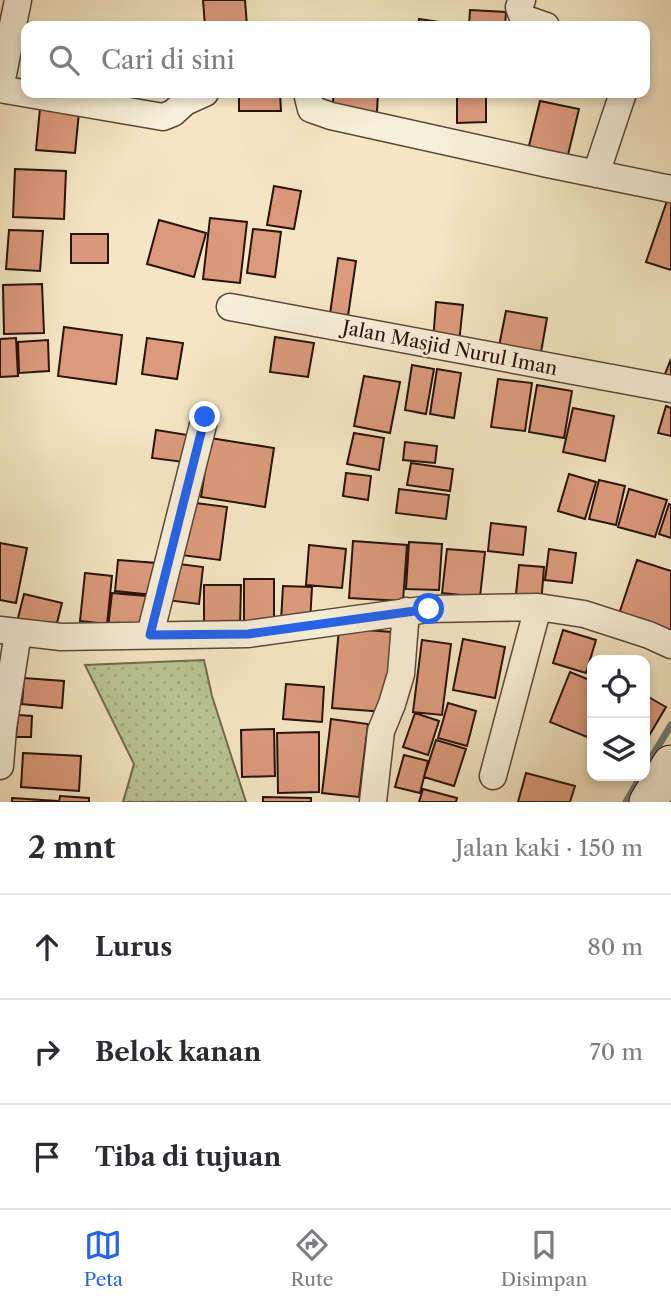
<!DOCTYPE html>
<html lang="id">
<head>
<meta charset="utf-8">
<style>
  :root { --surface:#fff; --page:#f2f2f3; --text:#2b2b33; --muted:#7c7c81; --line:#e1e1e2; --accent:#2563eb }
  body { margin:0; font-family:"Libre Caslon Text",serif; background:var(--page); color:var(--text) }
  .controls { position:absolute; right:21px; bottom:21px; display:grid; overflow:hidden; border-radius:14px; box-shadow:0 4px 10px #0003 }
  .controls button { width:63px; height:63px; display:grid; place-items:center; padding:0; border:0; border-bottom:2px solid var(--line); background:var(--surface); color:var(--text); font:35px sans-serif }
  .stop { position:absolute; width:21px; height:21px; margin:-16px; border:5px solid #2563eb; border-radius:50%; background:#fff }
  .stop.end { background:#2563eb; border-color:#fff; box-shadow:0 2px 7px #0008 }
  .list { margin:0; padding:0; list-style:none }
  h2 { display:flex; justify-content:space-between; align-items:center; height:91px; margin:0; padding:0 28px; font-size:30px }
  h2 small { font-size:23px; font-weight:400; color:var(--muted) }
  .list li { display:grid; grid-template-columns:46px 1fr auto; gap:21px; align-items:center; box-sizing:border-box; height:105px; padding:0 28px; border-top:2px solid var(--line) }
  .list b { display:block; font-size:26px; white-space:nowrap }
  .list em { font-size:23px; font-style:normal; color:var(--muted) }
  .icon { flex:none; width:38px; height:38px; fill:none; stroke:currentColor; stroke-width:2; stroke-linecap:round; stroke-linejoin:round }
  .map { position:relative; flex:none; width:671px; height:802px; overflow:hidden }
  .search { position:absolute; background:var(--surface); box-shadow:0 4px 10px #0003; left:21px; right:21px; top:21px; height:77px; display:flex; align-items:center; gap:18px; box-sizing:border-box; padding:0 24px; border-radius:14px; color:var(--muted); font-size:26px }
  .sheet { height:406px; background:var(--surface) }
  nav { display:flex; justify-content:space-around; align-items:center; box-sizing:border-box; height:98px; border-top:2px solid var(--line); background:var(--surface); font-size:19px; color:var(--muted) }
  nav a { display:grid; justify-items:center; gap:4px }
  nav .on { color:var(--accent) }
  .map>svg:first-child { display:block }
</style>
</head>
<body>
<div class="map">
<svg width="671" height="802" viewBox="0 0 671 802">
  <defs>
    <pattern id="green-dots" width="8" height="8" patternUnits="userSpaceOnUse" patternTransform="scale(1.75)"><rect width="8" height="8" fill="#bac595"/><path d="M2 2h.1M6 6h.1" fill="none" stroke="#a0a87f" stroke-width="1.8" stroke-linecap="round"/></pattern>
  </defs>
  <rect width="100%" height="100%" fill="#f4e6c3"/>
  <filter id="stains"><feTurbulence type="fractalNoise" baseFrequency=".00286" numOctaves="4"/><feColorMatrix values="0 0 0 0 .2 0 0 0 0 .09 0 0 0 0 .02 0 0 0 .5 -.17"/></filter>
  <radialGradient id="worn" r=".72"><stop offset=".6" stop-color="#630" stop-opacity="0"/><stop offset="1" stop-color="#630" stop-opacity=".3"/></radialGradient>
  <path fill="url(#green-dots)" stroke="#716c50" stroke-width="2" d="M 204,660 L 212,696 L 246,802 L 123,802 L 134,764 L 85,665 Z"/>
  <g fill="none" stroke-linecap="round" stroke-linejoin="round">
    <path stroke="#717976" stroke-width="7" d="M 645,768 L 671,725
      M 626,802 L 641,776"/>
  </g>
  <path fill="#dc9a7d" stroke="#28120a" stroke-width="2" d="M 203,0 L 245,0 L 247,26 L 205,26 Z
    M 470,10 L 506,12 L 505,26 L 469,26 Z
    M 419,19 L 440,22 L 439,26 L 418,26 Z
    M 101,93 L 138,93 L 137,98 L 101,97 Z
    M 239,93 L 280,93 L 281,111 L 239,111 Z
    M 334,93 L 378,93 L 377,112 L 332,109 Z
    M 457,93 L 486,93 L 486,122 L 457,123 Z
    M 540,101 L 579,109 L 566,163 L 527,154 Z
    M 40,108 L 79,112 L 75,153 L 36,150 Z
    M 15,169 L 66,171 L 64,219 L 13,217 Z
    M 274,186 L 301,191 L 294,229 L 267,225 Z
    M 668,198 L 671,199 L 671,270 L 646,262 Z
    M 210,218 L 247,222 L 240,283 L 203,279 Z
    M 159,220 L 206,233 L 194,277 L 147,264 Z
    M 253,229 L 281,232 L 275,277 L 247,273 Z
    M 9,230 L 43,231 L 40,271 L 6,269 Z
    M 71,234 L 108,234 L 108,263 L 71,263 Z
    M 338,258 L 356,261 L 348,316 L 330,314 Z
    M 42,284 L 44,333 L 4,334 L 3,285 Z
    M 436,302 L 463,305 L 459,343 L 433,341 Z
    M 506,311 L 547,318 L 540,358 L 498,351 Z
    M 64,327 L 122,335 L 116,384 L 58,376 Z
    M 275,337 L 314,343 L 308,377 L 270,372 Z
    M 16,338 L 18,376 L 0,377 L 0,339 Z
    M 147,338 L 183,343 L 177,379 L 142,374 Z
    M 48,340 L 49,371 L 19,373 L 18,342 Z
    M 671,359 L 671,382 L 663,379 Z
    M 412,365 L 434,369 L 426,414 L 405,410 Z
    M 437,369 L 461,373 L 454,418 L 430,414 Z
    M 364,376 L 400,382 L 390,433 L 354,426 Z
    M 498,379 L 532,383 L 525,431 L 491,427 Z
    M 537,385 L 572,391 L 564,438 L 529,432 Z
    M 666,406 L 671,408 L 671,436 L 658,433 Z
    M 573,408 L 614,416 L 605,461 L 563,452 Z
    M 156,430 L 194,436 L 191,463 L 152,458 Z
    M 354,433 L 384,438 L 379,470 L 347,464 Z
    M 210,438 L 274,448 L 265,507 L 201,497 Z
    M 405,442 L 437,446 L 435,463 L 403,460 Z
    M 411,463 L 453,469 L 450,491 L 407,485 Z
    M 346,473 L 371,476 L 368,500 L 343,496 Z
    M 569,474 L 596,482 L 585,519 L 558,511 Z
    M 599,480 L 625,486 L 616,525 L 589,519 Z
    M 399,489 L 449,495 L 446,519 L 396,513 Z
    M 629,489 L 667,500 L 655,537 L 618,527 Z
    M 188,502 L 227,507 L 220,560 L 181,555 Z
    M 669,504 L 671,505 L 671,538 L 659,534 Z
    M 491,523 L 526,527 L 523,555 L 488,551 Z
    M 353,541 L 407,545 L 403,601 L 349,598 Z
    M 409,542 L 442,544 L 439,590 L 406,589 Z
    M 0,543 L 27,548 L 16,603 L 0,600 Z
    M 309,545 L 346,549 L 342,588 L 306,585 Z
    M 447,549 L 485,552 L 480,597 L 442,593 Z
    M 549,549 L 576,553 L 572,583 L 545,580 Z
    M 118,560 L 157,563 L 154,595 L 115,591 Z
    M 637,560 L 671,571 L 671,635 L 618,617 Z
    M 171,563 L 203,567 L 199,604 L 166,600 Z
    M 519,565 L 544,567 L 541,605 L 515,603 Z
    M 85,573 L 112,576 L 107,624 L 80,621 Z
    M 244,579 L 274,579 L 274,625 L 244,625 Z
    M 204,585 L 241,585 L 240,626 L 204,626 Z
    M 283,586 L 312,587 L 310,622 L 281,621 Z
    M 112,593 L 146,596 L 143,631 L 108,628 Z
    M 24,594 L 62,603 L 55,631 L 17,622 Z
    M 339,628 L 392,632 L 385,712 L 332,708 Z
    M 563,630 L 596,640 L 586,673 L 553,663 Z
    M 463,639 L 505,647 L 495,698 L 453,690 Z
    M 422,640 L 451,644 L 442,715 L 413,712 Z
    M 570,672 L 592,681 L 592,724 L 587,737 L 550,722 Z
    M 24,678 L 64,681 L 62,708 L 22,704 Z
    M 286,684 L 324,687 L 322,722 L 283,719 Z
    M 645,695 L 666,707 L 646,741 L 645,740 Z
    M 448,703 L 476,711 L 467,746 L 438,738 Z
    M 415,713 L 439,721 L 428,755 L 403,747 Z
    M 18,715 L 32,716 L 31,737 L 16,737 Z
    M 331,719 L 368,724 L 359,797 L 322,793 Z
    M 274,729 L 275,776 L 242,777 L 241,730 Z
    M 319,732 L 319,792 L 278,793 L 277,733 Z
    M 436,740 L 466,749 L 454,786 L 424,777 Z
    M 23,753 L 81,756 L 79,791 L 21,787 Z
    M 404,755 L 428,761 L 420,793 L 395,787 Z
    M 526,773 L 575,786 L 570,802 L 518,802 Z
    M 423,789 L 457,798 L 456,802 L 419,802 Z
    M 60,796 L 89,798 L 89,802 L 59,802 Z
    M 263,797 L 311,798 L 311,802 L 263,802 Z
    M 12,798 L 57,801 L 57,802 L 12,802 Z"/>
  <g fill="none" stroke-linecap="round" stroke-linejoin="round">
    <defs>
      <path id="minor" d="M 522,0 L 519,7 L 523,18 L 546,26
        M 0,89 L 163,117 L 173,113 L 185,102 L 205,93
        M 0,89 L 18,0
        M 307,93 L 311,109 L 331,116 L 548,164 L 671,189
        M 596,174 L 623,93
        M 230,307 L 671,389
        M 0,630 L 61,637 L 248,634 L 429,609 L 538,607 L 584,614 L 649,635 L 671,645
        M 150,635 L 205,417
        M 0,766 L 3,728 L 18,633
        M 493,776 L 538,607
        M 373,802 L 381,731 L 392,704 L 401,674 L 406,611"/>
      <path id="secondary" d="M 648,802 L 671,764"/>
    </defs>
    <use href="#minor" stroke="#5b4738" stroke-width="29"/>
    <use href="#secondary" stroke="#28120a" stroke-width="39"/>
    <use href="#minor" stroke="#f8efd8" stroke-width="26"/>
    <use href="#secondary" stroke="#f8efd8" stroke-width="37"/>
  </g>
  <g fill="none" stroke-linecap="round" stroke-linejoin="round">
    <path stroke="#2563eb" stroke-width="9" d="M 205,417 L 150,635 L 248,634 L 429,609"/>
  </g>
  <g text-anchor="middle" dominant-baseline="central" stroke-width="5" stroke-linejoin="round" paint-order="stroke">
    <g font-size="19" fill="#28120a" stroke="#f8efd8">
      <text transform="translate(450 348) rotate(11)">Jalan Masjid Nurul Iman</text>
    </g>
  </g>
  <rect width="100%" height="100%" filter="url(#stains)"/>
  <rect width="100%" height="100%" fill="url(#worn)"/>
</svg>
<div class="controls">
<button><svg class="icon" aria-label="locate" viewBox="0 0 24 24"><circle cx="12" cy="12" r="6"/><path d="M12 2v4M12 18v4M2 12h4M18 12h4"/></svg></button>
<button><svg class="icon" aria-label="layers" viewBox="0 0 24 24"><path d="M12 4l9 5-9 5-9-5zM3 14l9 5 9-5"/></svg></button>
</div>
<div class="stop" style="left:429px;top:609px"></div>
<div class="stop end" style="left:205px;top:417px"></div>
<div class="search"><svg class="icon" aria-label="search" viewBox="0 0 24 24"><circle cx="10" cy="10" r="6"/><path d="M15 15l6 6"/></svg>Cari di sini</div>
</div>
<section class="sheet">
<h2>2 mnt<small>Jalan kaki · 150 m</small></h2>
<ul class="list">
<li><svg class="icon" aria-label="ahead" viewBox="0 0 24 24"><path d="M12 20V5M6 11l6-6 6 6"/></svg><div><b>Lurus</b></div><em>80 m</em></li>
<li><svg class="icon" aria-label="right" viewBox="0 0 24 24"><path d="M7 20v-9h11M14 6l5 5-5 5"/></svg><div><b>Belok kanan</b></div><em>70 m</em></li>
<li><svg class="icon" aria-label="arrive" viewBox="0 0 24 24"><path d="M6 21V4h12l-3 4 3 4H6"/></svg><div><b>Tiba di tujuan</b></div></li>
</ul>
</section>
<nav>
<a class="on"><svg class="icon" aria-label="map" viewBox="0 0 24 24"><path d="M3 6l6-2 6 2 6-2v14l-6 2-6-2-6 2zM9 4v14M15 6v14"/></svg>Peta</a>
<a><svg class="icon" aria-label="directions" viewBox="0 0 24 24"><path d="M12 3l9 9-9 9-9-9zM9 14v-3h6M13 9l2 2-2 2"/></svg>Rute</a>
<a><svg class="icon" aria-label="saved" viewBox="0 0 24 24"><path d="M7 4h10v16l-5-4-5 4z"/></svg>Disimpan</a>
</nav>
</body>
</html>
